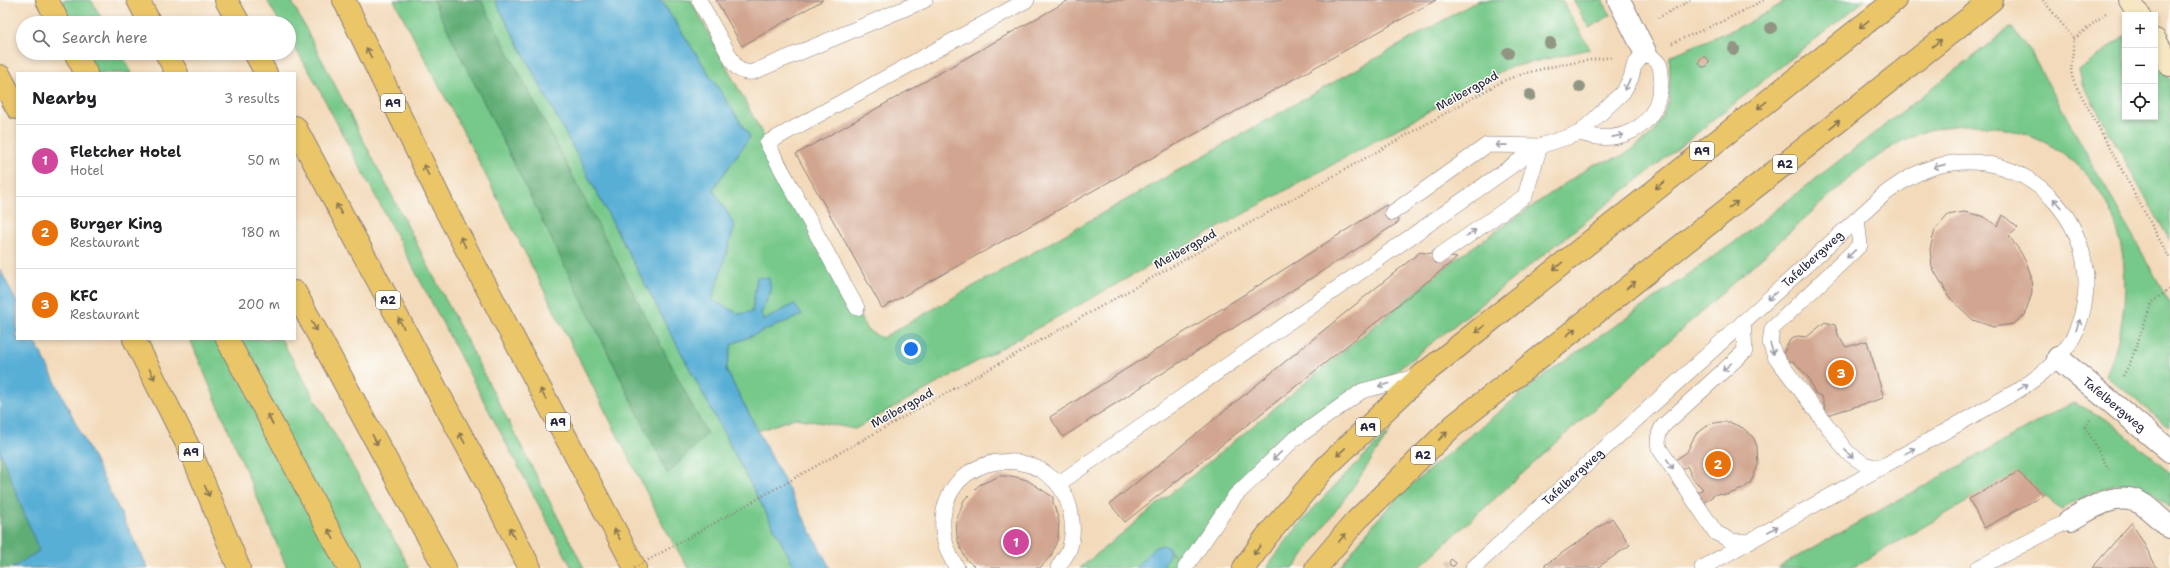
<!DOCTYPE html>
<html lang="en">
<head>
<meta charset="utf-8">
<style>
  :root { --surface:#fff; --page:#f2f2f2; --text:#202124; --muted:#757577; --line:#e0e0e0; --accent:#0b8043 }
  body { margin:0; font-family:"Shantell Sans",sans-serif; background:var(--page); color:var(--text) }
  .controls { position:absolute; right:12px; top:12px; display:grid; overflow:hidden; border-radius:0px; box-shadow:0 2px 6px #0003 }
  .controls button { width:36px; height:36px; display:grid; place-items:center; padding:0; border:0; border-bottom:1px solid var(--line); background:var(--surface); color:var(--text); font:20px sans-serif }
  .you { position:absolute; left:911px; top:349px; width:14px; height:14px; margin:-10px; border:3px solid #fff; border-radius:50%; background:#1a73e8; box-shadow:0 0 0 6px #1a73e833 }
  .badge { display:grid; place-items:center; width:26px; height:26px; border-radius:50%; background:var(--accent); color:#fff; font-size:13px; font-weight:700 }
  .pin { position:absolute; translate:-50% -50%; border:2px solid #fff; box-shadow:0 1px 4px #0006 }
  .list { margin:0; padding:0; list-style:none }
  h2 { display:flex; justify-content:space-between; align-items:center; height:52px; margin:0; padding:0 16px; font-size:17px }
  h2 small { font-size:13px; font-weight:400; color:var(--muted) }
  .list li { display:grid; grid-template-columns:26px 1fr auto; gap:12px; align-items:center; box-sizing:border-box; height:72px; padding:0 16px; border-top:1px solid var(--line) }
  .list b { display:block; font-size:15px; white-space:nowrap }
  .list p { margin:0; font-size:13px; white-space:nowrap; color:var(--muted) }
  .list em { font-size:13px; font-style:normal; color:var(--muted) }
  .icon { flex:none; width:22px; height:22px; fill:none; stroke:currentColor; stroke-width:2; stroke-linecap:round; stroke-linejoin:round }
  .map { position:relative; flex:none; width:2170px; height:568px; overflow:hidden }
  .search { position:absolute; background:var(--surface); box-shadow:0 2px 6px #0003; left:16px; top:16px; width:280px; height:44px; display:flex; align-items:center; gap:10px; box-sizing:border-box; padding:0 14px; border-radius:22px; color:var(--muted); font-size:15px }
  .panel { position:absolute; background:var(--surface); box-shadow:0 2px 6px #0003; left:16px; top:72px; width:280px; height:268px; border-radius:0px }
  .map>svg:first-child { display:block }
</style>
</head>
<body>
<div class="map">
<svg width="2170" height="568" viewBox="0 0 2170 568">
  <rect width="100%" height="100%" fill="#fdfcf7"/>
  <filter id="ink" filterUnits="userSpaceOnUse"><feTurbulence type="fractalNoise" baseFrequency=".025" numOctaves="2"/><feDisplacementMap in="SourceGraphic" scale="8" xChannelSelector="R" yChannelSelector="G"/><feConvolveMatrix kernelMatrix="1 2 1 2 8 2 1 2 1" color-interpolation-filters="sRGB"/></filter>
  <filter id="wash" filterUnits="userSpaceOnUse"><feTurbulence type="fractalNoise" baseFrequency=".012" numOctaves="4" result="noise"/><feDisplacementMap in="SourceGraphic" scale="16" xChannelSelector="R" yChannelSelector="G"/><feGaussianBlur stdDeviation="0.9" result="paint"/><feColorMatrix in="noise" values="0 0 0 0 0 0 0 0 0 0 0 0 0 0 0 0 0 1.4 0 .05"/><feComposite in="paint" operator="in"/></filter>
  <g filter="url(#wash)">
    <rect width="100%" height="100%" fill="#f3daba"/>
    <path fill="#77c98a" stroke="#4c7662" d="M 62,0 L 91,0 L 104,23 L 70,23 Z
      M 267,0 L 291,0 L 584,568 L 572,568 L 312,76 L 289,38 L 289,23 L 280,23 Z
      M 394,0 L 495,0 L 795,568 L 688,568 L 663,525 L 475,154 Z
      M 661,0 L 691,0 L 867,330 L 882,338 L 1479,0 L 1562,0 L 1590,49 L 1507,68 L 855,429 L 795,418 L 758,431 L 726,370 L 732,344 L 801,315 L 794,304 L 763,322 L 761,313 L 771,291 L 757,277 L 752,312 L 739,314 L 712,300 L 735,226 L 713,189 L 750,137 Z
      M 1573,0 L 1602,0 L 1611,15 L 1589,28 Z
      M 1788,0 L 1865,0 L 1384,381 L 1270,452 L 1181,568 L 1162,568 L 1170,553 L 1169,551 L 1174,555 L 1166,546 L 1141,568 L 1080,568 L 1457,258 L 1592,165 L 1623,156 L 1654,133 L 1669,101 L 1670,56 L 1748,23 Z
      M 2012,28 L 2031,53 L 2170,303 L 2170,428 L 2106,375 C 2148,277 2122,153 2005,129 C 1974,122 1940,124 1910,137 C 1891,146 1874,159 1857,171 L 1418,568 L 1339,568 L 1376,521 L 1399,496 L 1439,461 L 1539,379 L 1732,244 L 2008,29 Z
      M 2125,35 L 2125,117 L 2155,117 L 2155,55 L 2170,80 L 2170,241 L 2083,85 L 2079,71 Z
      M 81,53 L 121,53 L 132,73 L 88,73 Z
      M 190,339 L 281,339 L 410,568 L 287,568 Z
      M 2073,402 L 2106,419 L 2170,472 L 2170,508 C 2161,500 2152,490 2140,486 C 2113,478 2084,498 2061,509 L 2017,473 L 1852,568 L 1777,568 Z
      M 1391,430 L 1358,480 L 1294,568 L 1267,568 C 1301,516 1347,473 1391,430 Z"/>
    <path fill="#61ad76" stroke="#426858" d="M 433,0 L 481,0 L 707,434 L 668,474 Z
      M 0,448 L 46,568 L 0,568 Z"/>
    <path fill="#59afd6" stroke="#3e6888" d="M 495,0 L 661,0 L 750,137 L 713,189 L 735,226 L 712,300 L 739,314 L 752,312 L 757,277 L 769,278 L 771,291 L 761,313 L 763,321 L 794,304 L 802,315 L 732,344 L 726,370 L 830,568 L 795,568 Z
      M 0,269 L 17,303 L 17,339 L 34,339 L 148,568 L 12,568 L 39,551 L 0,451 Z
      M 1163,545 L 1168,548 L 1170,553 L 1162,568 L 1135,568 L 1155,547 Z"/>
    <g id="blocks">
      <path fill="#d1a58f" d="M 716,0 L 823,0 L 742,46 Z
        M 1069,0 L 1436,0 L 882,308 L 796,154 Z
        M1699 62a5 5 0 1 1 10 0a5 5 0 1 1-10 0Z
        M 1386,205 L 1399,222 L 1063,437 L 1050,417 Z
        M 1964,212 L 1982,216 L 1998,226 L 2003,215 L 2018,228 L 2009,236 L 2020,251 L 2027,264 L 2031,276 L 2032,293 L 2025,315 L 2013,324 L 1993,327 L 1973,320 L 1950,298 L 1932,267 L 1930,249 L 1935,230 L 1948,215 Z
        M 1420,252 L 1457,258 L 1125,522 L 1110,504 Z
        M 1825,322 L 1835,325 L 1839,337 L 1846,347 L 1867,341 L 1884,398 L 1827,415 L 1822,397 L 1815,393 L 1808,377 L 1794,362 L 1786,360 L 1783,354 L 1789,341 L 1797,336 L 1807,337 Z
        M 1720,422 L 1729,422 L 1743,428 L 1753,437 L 1757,446 L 1758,465 L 1751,482 L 1743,489 L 1726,495 L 1716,494 L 1703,503 L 1696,493 L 1703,489 L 1693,479 L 1687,466 L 1681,471 L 1674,461 L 1687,452 L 1695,435 L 1710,424 Z
        M 2018,472 L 2044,495 L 1984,528 L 1969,499 Z
        M 1000,476 L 1012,476 L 1027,480 L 1053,497 L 1053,502 L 1059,521 L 1058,538 L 1051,556 L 1040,568 L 976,568 L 966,559 L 960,547 L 957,537 L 956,521 L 964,500 L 979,485 Z
        M 1612,518 L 1630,545 L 1597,568 L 1545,568 L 1545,565 Z
        M 2132,522 L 2157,568 L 2092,568 L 2106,552 Z
        M 1451,559 L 1456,563 L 1454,566 L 1451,566 L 1449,562 Z"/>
    </g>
  </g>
  <g filter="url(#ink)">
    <use href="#blocks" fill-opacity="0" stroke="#8a7e7a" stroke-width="1"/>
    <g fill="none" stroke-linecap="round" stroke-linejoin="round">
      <defs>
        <g id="lane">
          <path d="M 699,0 L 734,64 C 739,71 744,73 753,72 L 925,0"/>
          <path d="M 1392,213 L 1487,145 L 1540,146 L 1525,196 L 1439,256"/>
          <path d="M 1857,219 L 1860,245 L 1772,329 L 1770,343 L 1775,356 L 1847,452 L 1864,464 L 1874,467 L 1885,465"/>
          <path d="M 857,308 L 767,143 L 1027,0"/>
          <path d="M 1743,322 L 1745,351 L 1663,426 C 1658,433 1657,439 1659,448 L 1716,533 L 1732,541 L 1750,542"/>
          <path d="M 1058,484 L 1540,146 L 1580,133 L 1623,92 L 1631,78 L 1634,66 L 1645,52 C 1649,55 1657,60 1659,64 C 1663,73 1661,85 1659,95 C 1651,132 1614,145 1580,133"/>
          <path d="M 957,568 C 945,550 940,532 944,511 C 958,443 1060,446 1071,514 C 1073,525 1073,538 1069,550 C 1066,556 1061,562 1058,568"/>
          <path d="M 1185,568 L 1235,496 L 1292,441 L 1362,391 L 1419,376"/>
          <path id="s1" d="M 1473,568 L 1882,196 C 1898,184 1914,173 1934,167 C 2031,139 2114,236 2077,329 C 2066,356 2041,376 2017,391 L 1702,568"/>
          <path d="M 1978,568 L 2070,520"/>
        </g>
        <g id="street">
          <path d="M 1619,0 L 1645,52"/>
          <path id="s2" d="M 2058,358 L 2170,451"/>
          <path d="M 2070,520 C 2092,508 2119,488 2144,505 C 2153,512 2161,520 2170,527"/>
        </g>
        <path id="secondary" d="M 2130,0 L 2139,15
          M 2155,40 L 2170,65"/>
        <path id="highway" d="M 47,0 L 59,23
          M 138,0 L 150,23
          M 226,0 L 239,23
          M 344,0 L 443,205 L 635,568
          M 75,53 L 86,73
          M 166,53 L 177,73
          M 255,53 L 266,73
          M 0,76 L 17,108
          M 295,127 L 481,472 L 530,568
          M 295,292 L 445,568
          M 134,339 L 191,452 L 239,568
          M 227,339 L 349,568
          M 1244,568 L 1266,537 L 1325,468 L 1422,375 L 1895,0
          M 1316,568 L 1356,521 L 1453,426 L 1992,0"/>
      </defs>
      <use href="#lane" stroke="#8a7e7a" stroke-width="16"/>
      <use href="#street" stroke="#8a7e7a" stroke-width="24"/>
      <use href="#secondary" stroke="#8a7e7a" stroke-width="24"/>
      <use href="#highway" stroke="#8a7e7a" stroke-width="24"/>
      <path stroke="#8a7e7a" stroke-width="2.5" stroke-dasharray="1 3" stroke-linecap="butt" d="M 2043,0 L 2074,39 L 2071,71 L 2073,80 L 2170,259
        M 1658,18 L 1691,0
        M 2074,39 L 2106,13
        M 1672,43 L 1721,22 L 1764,0
        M 2123,376 L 2131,361 L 2152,302 L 2170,289
        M 2090,420 L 2085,427 L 2110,472
        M 859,442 L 1503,81 C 1539,67 1575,62 1613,57"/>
      <use href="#lane" stroke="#fff" stroke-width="15"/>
      <use href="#street" stroke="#fff" stroke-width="22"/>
      <use href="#secondary" stroke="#f7e8c3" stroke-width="22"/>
      <use href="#highway" stroke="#ebc669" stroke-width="22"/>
      <path stroke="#8a7e7a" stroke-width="2.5" stroke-dasharray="1 3" stroke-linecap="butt" d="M 634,568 L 859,442"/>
    </g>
    <g fill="#919584">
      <circle cx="1771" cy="28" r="6"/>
      <circle cx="1550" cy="43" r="6"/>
      <circle cx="1734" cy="49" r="6"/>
      <circle cx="1508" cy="53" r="6"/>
      <circle cx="1580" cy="87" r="6"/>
      <circle cx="1530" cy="95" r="6"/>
    </g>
    <defs><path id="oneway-shaft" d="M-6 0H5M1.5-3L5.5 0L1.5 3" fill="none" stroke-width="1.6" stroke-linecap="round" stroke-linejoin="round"/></defs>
    <g stroke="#867452">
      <use href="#oneway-shaft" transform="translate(1864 24) rotate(142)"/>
      <use href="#oneway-shaft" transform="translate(1937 43) rotate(-38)"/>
      <use href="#oneway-shaft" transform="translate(369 53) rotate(-116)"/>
      <use href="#oneway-shaft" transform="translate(1762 105) rotate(142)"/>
      <use href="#oneway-shaft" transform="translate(1835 124) rotate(-38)"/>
      <use href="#oneway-shaft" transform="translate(426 170) rotate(-116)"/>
      <use href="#oneway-shaft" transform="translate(1660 185) rotate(141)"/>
      <use href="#oneway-shaft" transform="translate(1733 205) rotate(-38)"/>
      <use href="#oneway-shaft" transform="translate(339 209) rotate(-118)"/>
      <use href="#oneway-shaft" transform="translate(463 242) rotate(-118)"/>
      <use href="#oneway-shaft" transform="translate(1558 266) rotate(141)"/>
      <use href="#oneway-shaft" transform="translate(1631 285) rotate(-38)"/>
      <use href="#oneway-shaft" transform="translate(401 323) rotate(-118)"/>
      <use href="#oneway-shaft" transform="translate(314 326) rotate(62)"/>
      <use href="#oneway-shaft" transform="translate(1480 329) rotate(142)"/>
      <use href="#oneway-shaft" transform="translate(1571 332) rotate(-38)"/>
      <use href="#oneway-shaft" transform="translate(152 374) rotate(63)"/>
      <use href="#oneway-shaft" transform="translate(543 394) rotate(-118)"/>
      <use href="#oneway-shaft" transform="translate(270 419) rotate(-118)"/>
      <use href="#oneway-shaft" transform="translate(1443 436) rotate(-43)"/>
      <use href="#oneway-shaft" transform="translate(462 438) rotate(-118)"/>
      <use href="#oneway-shaft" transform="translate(375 440) rotate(62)"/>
      <use href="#oneway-shaft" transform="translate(1341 452) rotate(136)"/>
      <use href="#oneway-shaft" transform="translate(207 491) rotate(67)"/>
      <use href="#oneway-shaft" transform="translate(512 533) rotate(-117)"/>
      <use href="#oneway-shaft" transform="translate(331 534) rotate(-118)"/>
      <use href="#oneway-shaft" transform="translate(617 534) rotate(-118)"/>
      <use href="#oneway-shaft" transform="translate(1342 538) rotate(-50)"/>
      <use href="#oneway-shaft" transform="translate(1257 550) rotate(126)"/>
    </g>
    <g stroke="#9c9ca7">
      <use href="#oneway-shaft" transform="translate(1627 85) rotate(119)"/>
      <use href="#oneway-shaft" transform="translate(1618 136) rotate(-11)"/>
      <use href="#oneway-shaft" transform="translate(1501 145) rotate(-179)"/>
      <use href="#oneway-shaft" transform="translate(1939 166) rotate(167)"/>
      <use href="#oneway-shaft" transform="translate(2057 203) rotate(-131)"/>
      <use href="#oneway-shaft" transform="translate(1471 233) rotate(-35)"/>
      <use href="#oneway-shaft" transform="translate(1851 254) rotate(137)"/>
      <use href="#oneway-shaft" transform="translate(1772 296) rotate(138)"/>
      <use href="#oneway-shaft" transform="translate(2078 325) rotate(-70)"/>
      <use href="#oneway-shaft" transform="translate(1772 349) rotate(72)"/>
      <use href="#oneway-shaft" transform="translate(1727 367) rotate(138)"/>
      <use href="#oneway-shaft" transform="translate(1384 385) rotate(166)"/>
      <use href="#oneway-shaft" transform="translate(2023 387) rotate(-32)"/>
      <use href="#oneway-shaft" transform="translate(1910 451) rotate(-29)"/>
      <use href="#oneway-shaft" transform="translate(1849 454) rotate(46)"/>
      <use href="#oneway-shaft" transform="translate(1277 456) rotate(136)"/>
      <use href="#oneway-shaft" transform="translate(1670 464) rotate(56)"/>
      <use href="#oneway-shaft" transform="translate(1773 529) rotate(-30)"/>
    </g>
  </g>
  <g text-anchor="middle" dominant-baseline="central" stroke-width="3" stroke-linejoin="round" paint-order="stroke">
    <g fill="#fdfcf7" stroke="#646373" stroke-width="1">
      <rect x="381" y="94" width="24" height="18" rx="3"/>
      <rect x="1690" y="142" width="24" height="18" rx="3"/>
      <rect x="1773" y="155" width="24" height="18" rx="3"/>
      <rect x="376" y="291" width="24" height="18" rx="3"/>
      <rect x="546" y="413" width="24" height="18" rx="3"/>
      <rect x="1356" y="418" width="24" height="18" rx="3"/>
      <rect x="179" y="443" width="24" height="18" rx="3"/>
      <rect x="1411" y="446" width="24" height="18" rx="3"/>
    </g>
    <g font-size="11" font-weight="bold" fill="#22223b">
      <text x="393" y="103">A9</text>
      <text x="1702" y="151">A9</text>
      <text x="1785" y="164">A2</text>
      <text x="388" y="300">A2</text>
      <text x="558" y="422">A9</text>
      <text x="1368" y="427">A9</text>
      <text x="191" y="452">A9</text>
      <text x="1423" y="455">A2</text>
    </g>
    <g font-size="12" fill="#22223b" stroke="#fdfcf7">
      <text transform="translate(1467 91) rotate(-29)">Meibergpad</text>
      <text transform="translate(1185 249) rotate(-29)">Meibergpad</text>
      <text stroke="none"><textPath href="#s1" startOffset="459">Tafelbergweg</textPath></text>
      <text stroke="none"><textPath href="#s2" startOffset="73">Tafelbergweg</textPath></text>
      <text transform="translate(902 408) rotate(-29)">Meibergpad</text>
      <text stroke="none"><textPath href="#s1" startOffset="135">Tafelbergweg</textPath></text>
    </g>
  </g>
</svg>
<div class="controls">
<button>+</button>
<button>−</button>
<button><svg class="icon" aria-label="locate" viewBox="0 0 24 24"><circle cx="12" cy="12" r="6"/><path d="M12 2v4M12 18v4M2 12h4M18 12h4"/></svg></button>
</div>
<div class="you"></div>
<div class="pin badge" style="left:1016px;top:542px;background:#d1479c">1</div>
<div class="pin badge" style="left:1718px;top:464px;background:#e8710a">2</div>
<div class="pin badge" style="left:1841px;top:373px;background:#e8710a">3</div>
<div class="search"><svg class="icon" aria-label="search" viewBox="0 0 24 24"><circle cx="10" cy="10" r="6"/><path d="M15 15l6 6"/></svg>Search here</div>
<section class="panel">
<h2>Nearby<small>3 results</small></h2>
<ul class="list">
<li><span class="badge" style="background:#d1479c">1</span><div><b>Fletcher Hotel</b><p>Hotel</p></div><em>50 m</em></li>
<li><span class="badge" style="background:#e8710a">2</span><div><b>Burger King</b><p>Restaurant</p></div><em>180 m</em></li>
<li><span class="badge" style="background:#e8710a">3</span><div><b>KFC</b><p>Restaurant</p></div><em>200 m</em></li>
</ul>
</section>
</div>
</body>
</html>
